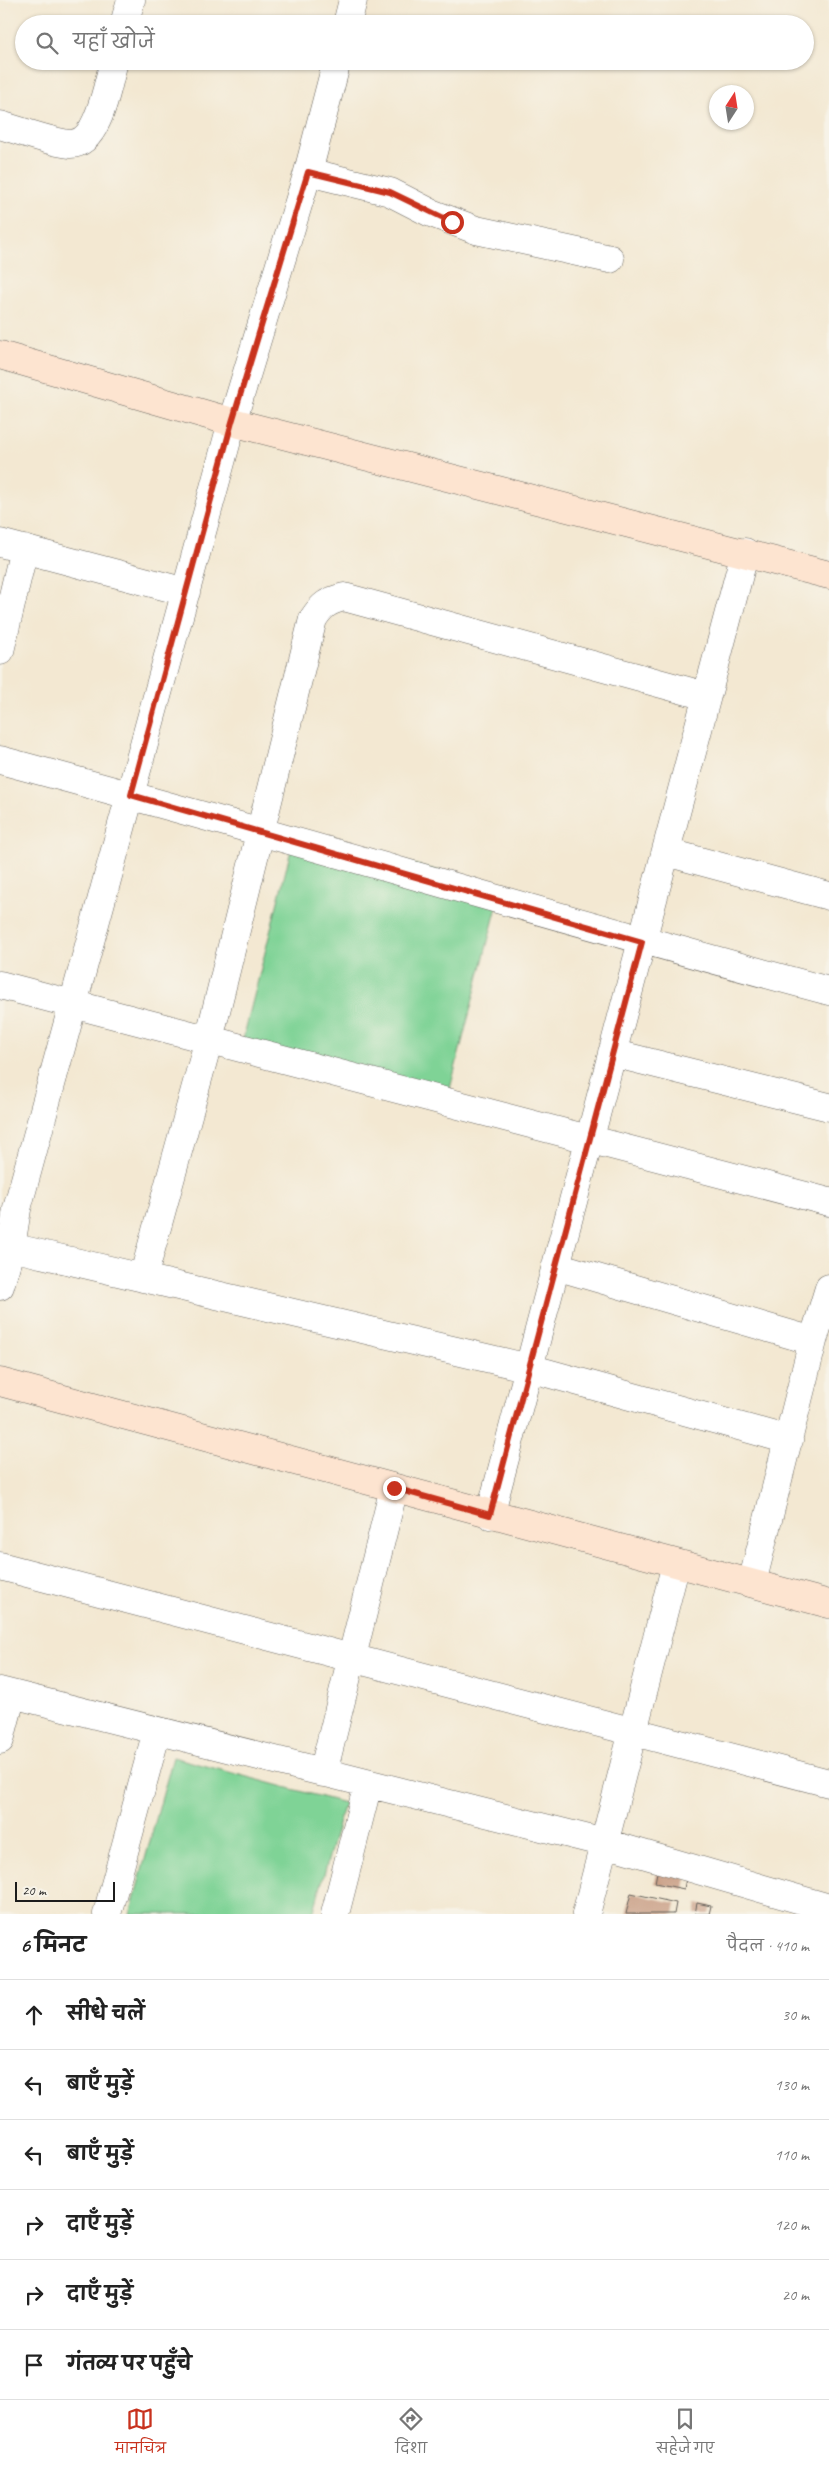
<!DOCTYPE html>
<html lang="hi">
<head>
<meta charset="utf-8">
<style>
  :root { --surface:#fff; --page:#f2f2f2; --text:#222; --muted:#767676; --line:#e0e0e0; --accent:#c8321e }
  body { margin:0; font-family:Caveat,"Playpen Sans Deva",sans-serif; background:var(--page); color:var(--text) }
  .compass { position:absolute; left:709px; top:85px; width:45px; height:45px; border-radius:50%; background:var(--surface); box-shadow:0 1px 4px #0004; rotate:12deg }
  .scale { position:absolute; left:15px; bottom:12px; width:100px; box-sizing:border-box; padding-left:5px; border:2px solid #1c1c1c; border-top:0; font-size:14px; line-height:18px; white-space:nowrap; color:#1c1c1c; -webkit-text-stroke:4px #f7f3e8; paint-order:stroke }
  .stop { position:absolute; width:15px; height:15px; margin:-11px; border:4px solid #c8321e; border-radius:50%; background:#fff }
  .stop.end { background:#c8321e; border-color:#fff; box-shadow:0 1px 5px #0008 }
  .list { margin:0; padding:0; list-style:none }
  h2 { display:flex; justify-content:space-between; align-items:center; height:65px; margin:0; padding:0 20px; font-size:21px }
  h2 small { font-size:16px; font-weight:400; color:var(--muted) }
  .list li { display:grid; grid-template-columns:32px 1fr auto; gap:15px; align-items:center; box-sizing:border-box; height:70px; padding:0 20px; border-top:1px solid var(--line) }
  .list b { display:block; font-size:19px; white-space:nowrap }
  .list em { font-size:16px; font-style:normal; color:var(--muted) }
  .icon { flex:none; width:28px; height:28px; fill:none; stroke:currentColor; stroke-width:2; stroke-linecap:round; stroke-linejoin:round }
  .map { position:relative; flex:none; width:829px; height:1914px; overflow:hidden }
  .search { position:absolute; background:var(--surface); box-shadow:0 1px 4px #0004; left:15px; right:15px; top:15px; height:55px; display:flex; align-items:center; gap:12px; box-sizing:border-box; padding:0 18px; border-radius:28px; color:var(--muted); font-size:19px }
  .sheet { height:485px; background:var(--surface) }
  nav { display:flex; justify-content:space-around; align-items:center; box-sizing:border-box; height:70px; border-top:1px solid var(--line); background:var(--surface); font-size:14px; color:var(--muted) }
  nav a { display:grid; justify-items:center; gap:2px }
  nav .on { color:var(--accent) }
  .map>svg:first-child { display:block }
</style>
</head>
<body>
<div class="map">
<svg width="829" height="1914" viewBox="0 0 829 1914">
  <rect width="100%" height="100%" fill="#f7f3e8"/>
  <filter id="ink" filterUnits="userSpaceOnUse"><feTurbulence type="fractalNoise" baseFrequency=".02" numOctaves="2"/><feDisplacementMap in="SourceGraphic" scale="10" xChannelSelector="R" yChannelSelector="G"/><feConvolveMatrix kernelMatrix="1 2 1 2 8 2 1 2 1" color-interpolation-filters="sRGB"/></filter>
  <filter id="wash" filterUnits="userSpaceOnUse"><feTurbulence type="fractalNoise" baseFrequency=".0096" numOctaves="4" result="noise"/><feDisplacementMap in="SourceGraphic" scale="20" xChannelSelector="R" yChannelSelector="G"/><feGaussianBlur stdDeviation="1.12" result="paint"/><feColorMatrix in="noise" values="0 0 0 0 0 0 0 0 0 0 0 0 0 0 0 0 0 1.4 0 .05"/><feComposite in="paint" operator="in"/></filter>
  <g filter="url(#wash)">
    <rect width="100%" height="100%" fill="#f3e8d2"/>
    <path fill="#7fd396" stroke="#4e7859" d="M 295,834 L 502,887 L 445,1108 L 239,1055 Z
      M 173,1757 L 344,1803 L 313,1914 L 130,1914 Z"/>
    <g id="blocks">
      <path fill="#c89c83" d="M 657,1872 L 686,1878 L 684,1889 L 655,1883 Z
        M 631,1893 L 676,1903 L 674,1914 L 626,1914 Z
        M 697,1903 L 711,1906 L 709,1914 L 695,1914 Z"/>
    </g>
  </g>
  <g filter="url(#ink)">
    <use href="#blocks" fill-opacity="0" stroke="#67635c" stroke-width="1"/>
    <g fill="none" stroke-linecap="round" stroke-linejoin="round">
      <defs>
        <path id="street" d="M 124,24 L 131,0
          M 347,24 L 353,0
          M 0,125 C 18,130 54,143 70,144 C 99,145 108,82 114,61
          M 308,172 L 390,192 L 431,213 L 476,230 L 610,259
          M 0,543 L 186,592
          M 0,651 L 24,549
          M 0,760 C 277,834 552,917 829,991
          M 666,852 L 829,896
          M 0,985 L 829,1202
          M 612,1053 L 829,1107
          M 11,1247 L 529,1368 L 789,1440
          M 556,1266 L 813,1341
          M 143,1278 L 209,1039 L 313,619 C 322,605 328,601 344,597 L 706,696
          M 0,1286 L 11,1247 L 17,1209 L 232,422 L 308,172 L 337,61
          M 490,1515 L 745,552
          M 0,1566 L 829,1783
          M 752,1583 L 813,1341 L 829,1288
          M 0,1691 L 605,1843 L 829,1908
          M 0,1740 L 12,1694
          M 323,1773 L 394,1488
          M 107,1914 L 157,1731
          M 335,1914 L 368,1784
          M 586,1914 L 676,1564"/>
        <path id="secondary" d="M 0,355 L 232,422 L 829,575
          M 0,1382 L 829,1604"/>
      </defs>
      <use href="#street" stroke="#67635c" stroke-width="29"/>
      <use href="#secondary" stroke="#67635c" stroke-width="29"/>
      <use href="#street" stroke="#fff" stroke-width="28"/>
      <use href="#secondary" stroke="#fde4d0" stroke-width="28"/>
    </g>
  </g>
  <g fill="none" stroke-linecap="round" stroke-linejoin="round" filter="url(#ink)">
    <path stroke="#c8321e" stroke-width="6" d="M 394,1488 L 490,1515 L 642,942 L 131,795 L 232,422 L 308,172 L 390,192 L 452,222"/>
  </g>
</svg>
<svg class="compass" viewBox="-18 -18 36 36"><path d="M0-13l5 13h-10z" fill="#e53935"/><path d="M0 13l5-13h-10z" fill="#767676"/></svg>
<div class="scale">20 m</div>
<div class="stop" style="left:452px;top:222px"></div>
<div class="stop end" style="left:394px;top:1488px"></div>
<div class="search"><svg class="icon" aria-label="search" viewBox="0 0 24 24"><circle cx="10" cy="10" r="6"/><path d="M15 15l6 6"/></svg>यहाँ खोजें</div>
</div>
<section class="sheet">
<h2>6 मिनट<small>पैदल · 410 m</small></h2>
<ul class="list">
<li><svg class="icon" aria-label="ahead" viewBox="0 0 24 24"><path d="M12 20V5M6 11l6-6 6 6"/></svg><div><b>सीधे चलें</b></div><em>30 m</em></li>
<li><svg class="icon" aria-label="left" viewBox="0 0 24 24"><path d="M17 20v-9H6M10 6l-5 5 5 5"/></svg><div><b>बाएँ मुड़ें</b></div><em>130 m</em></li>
<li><svg class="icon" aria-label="left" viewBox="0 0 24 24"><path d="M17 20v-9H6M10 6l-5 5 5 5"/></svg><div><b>बाएँ मुड़ें</b></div><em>110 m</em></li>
<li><svg class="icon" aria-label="right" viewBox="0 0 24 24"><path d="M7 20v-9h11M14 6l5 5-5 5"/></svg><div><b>दाएँ मुड़ें</b></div><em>120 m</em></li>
<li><svg class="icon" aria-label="right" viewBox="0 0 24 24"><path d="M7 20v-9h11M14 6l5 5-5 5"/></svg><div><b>दाएँ मुड़ें</b></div><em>20 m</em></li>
<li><svg class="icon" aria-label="arrive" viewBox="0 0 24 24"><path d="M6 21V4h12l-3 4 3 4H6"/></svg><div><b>गंतव्य पर पहुँचे</b></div></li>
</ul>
</section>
<nav>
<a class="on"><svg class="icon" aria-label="map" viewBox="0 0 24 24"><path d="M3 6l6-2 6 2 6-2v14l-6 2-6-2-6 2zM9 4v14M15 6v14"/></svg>मानचित्र</a>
<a><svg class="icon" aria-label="directions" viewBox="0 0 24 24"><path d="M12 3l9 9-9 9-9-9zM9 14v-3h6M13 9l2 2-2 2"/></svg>दिशा</a>
<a><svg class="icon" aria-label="saved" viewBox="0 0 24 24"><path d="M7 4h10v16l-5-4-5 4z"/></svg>सहेजे गए</a>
</nav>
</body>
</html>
